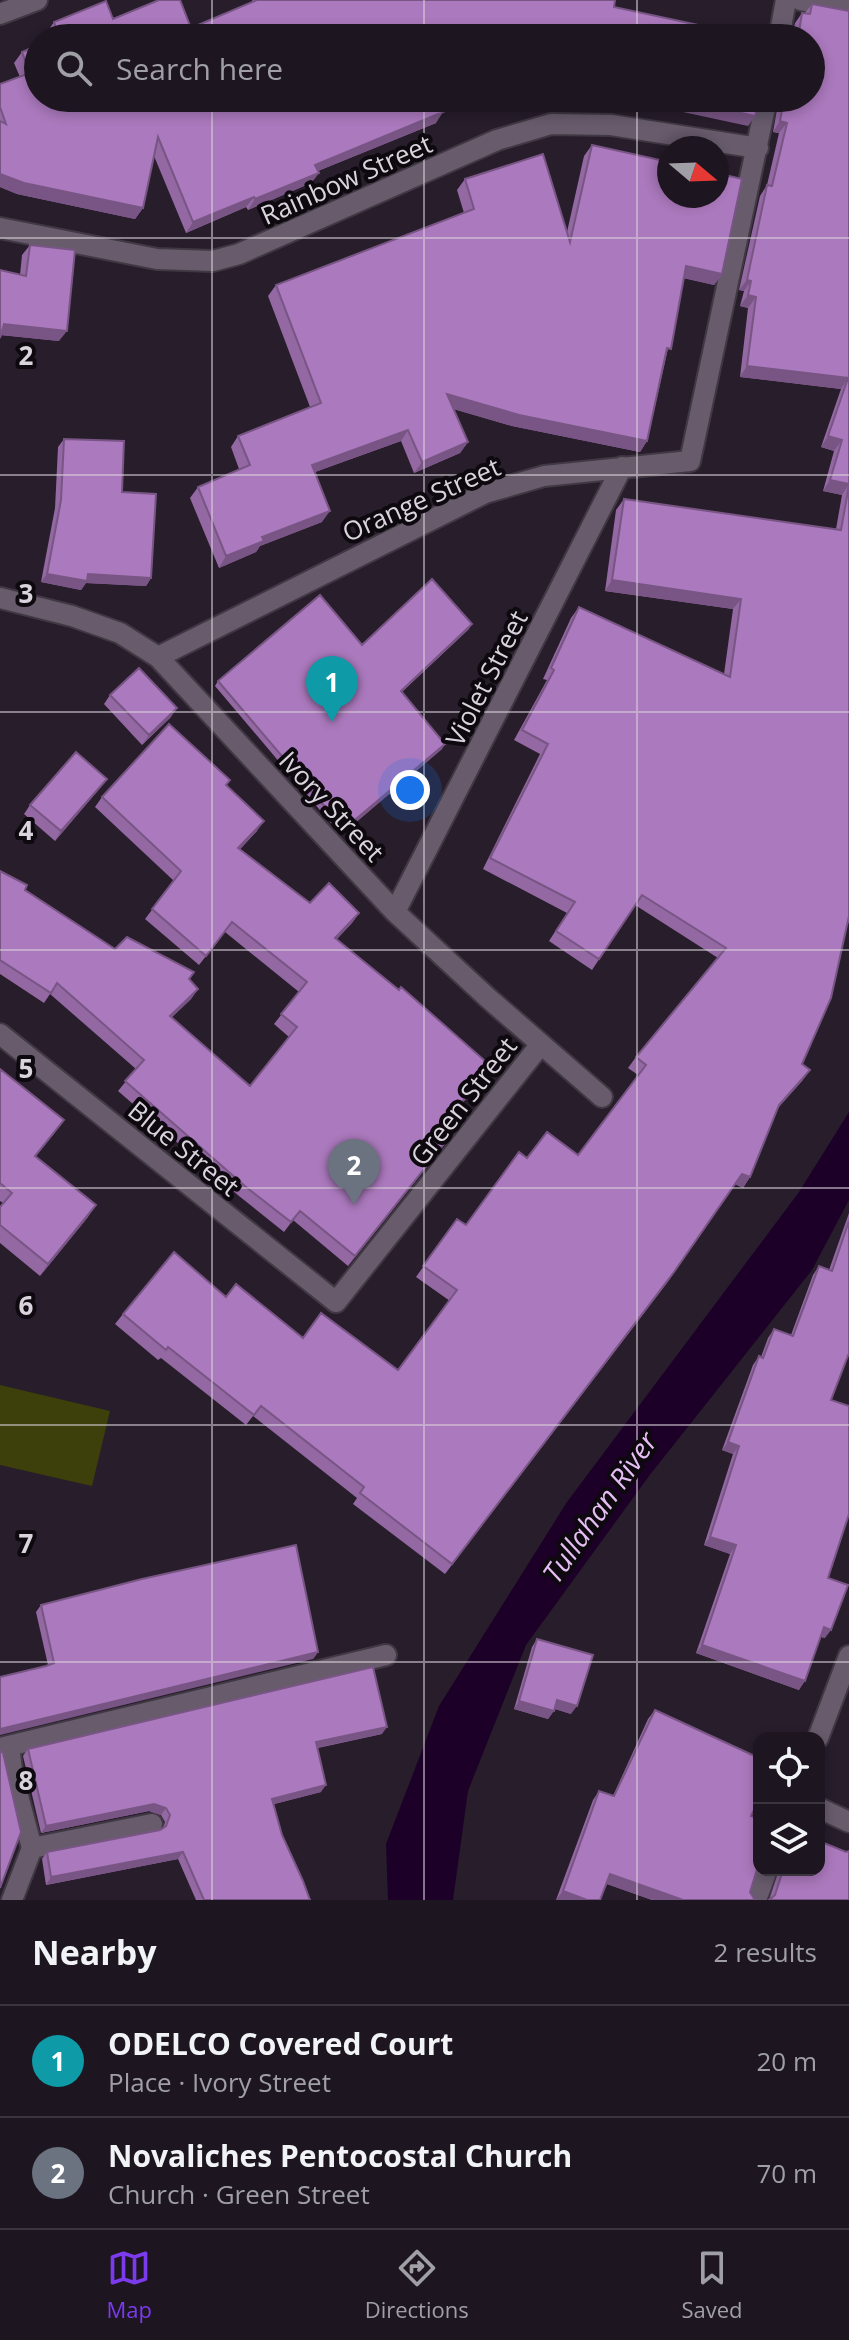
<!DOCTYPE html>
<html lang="en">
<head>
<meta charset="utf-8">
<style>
  :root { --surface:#1d1620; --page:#2a232d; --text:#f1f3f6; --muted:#a09fa5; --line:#3b353e; --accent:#7c3aed }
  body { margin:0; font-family:"Open Sans",sans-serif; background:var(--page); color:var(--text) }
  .controls { position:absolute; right:24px; bottom:24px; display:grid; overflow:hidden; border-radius:16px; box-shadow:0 4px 12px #0003 }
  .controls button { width:72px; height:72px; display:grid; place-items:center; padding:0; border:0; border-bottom:2px solid var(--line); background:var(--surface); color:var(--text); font:40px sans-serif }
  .compass { position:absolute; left:657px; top:136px; width:72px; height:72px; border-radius:50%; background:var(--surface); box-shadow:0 4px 12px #0003; rotate:109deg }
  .you { position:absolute; left:410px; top:790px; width:28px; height:28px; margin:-20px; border:6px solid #fff; border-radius:50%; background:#1a73e8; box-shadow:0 0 0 12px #1a73e833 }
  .badge { display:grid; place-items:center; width:52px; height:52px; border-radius:50%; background:var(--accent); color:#fff; font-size:26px; font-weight:700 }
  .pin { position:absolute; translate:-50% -66px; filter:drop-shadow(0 2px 4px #0008) }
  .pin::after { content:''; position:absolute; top:42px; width:28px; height:24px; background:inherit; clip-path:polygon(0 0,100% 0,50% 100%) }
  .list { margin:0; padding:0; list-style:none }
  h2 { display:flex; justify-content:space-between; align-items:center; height:104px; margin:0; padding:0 32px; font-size:34px }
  h2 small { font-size:26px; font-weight:400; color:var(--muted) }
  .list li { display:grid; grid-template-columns:52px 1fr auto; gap:24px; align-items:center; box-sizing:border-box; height:112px; padding:0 32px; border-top:2px solid var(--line) }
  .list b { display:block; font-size:30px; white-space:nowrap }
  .list p { margin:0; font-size:26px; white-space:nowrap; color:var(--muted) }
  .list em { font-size:26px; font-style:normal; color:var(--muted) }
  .icon { flex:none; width:44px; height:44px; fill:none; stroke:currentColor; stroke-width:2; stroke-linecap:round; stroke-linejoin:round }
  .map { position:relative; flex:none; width:849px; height:1900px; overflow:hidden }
  .search { position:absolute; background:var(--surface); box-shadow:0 4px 12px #0003; left:24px; right:24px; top:24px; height:88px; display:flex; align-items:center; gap:20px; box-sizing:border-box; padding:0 28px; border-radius:44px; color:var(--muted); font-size:30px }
  .sheet { height:328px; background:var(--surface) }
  nav { display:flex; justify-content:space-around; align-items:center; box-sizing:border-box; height:112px; border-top:2px solid var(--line); background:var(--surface); font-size:22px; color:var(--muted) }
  nav a { display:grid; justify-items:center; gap:4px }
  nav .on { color:var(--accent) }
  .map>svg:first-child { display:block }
</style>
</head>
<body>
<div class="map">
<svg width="849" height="1900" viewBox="0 0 849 1900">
  <rect width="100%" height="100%" fill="#271d2b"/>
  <path fill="#3d400a" d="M 0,1385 L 110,1411 L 92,1486 L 0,1465 Z"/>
  <path fill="#1d0028" d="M 849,1112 L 849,1200 L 812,1270 L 649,1476 L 526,1645 L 468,1791 L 453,1900 L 388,1900 L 386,1844 L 439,1706 L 567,1502 L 799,1192 Z"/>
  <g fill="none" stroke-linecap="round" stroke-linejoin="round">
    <defs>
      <path id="service" d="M 9,1746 L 13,1777 L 32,1848
        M 0,1748 L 386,1655"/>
      <path id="minor" d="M 800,0 L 849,10
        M 0,14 L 37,0
        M 779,38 L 786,0
        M 0,228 L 157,259 L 213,261 L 239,254 L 497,140 L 551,124 L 611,125 L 758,148
        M 0,598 L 72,616 L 120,633 L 158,657 L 395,912 L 488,998 L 602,1097
        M 158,657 L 485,493 L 544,476 L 690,461 L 767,98
        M 395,912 L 622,467
        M 0,1034 L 336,1302 L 541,1044
        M 818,1738 L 849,1656
        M 819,1808 L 849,1822
        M 12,1900 L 32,1848 L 152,1824
        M 756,1900 L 767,1870"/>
    </defs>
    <use href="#service" stroke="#403843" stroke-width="24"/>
    <use href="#minor" stroke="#403843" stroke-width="24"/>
    <use href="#service" stroke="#675b6c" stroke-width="20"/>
    <use href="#minor" stroke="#675b6c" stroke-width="20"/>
  </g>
  <path fill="#9368a3" d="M 252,0 L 615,0 L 614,7 L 759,38 L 49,38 L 47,32 L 54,22 L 113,19 L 191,28 L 253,2 Z
    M 812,4 L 849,11 L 849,922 L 846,926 L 802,1064 L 810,1070 L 802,1081 L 777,1109 L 750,1177 L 743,1188 L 735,1184 L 667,1283 L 445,1574 L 353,1504 L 357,1498 L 253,1416 L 246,1425 L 161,1358 L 158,1360 L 115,1324 L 123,1314 L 226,1297 L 303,1338 L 398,1370 L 450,1301 L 416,1277 L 457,1219 L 466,1225 L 527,1158 L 578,1155 L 638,1075 L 628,1068 L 636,1057 L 718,958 L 635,905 L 592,970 L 549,941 L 567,913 L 483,869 L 540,754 L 514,740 L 547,680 L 543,679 L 571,618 L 579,607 L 724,674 L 733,609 L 605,591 L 616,510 L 624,499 L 836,529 L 842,495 L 823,491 L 834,451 L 821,447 L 841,389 L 740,377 L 748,308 L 740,306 L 744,291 L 739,290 L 760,196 L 767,185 L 779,133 L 773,132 L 779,98 L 811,98 L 811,38 L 792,38 L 795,23 L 802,13 L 805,13 Z
    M 22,52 L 436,123 L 318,171 L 319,173 L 311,183 L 248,210 L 246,207 L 186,233 L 154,156 L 143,208 L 135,219 L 17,194 L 0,187 L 0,84 L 20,77 L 14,63 Z
    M 592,145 L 722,274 L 714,285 L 684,278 L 647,441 L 640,452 L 512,426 L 454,409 L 468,442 L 460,453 L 414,473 L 401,441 L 315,472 L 322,522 L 260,546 L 256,552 L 219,568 L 190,498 L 198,487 L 239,469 L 231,447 L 238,436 L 310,407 L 268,296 L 276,285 L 464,213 L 457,190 L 465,179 L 567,232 L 584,156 Z
    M 30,245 L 59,341 L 1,335 L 20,275 L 22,255 Z
    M 64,439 L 122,492 L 151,578 L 146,586 L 86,583 L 81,590 L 41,582 L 55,508 L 58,447 Z
    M 469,629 L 402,692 L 442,749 L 341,835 L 215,686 L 218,681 L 362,645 Z
    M 110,695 L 171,717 L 142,745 L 104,704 Z
    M 226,786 L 257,831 L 240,849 L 310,903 L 359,913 L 352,923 L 337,939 L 492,1067 L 485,1077 L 441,1127 L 451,1135 L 444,1145 L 348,1266 L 293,1220 L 284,1232 L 239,1196 L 118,1091 L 136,1069 L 50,994 L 44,1003 L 0,974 L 0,871 L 25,890 L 115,949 L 189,979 L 198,989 L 191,999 L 172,1017 L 250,1086 L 289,1037 L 274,1024 L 299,992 L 225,932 L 199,965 L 145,919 L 174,881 L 95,807 L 102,797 Z
    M 100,788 L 55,841 L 24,814 L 30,805 Z
    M 0,1069 L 56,1131 L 36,1156 L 88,1217 L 40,1276 L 0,1243 L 0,1207 L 3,1203 L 0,1201 Z
    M 849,1213 L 849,1353 L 831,1400 L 828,1578 L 825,1638 L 821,1637 L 799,1690 L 696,1653 L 730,1554 L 704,1545 L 733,1454 L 722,1450 L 753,1365 L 759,1356 L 761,1357 L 768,1338 L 774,1329 L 791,1335 L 813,1275 L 819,1266 L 829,1270 Z
    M 41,1605 L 318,1652 L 313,1659 L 48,1665 L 36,1612 Z
    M 537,1639 L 571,1714 L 555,1709 L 548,1719 L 514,1709 L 532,1647 Z
    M 655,1710 L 751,1816 L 750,1892 L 755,1900 L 652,1900 L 607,1884 L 600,1900 L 556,1900 L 593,1800 L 599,1791 L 613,1796 L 648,1719 Z
    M 382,1734 L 318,1748 L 321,1792 L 274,1804 L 282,1835 L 310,1900 L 196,1900 L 178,1859 L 46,1885 L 42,1859 L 47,1852 L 160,1830 L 163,1828 L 165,1822 L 161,1815 L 149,1811 L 41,1833 L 23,1756 L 28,1749 Z
    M 819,1841 L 846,1852 L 849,1851 L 849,1900 L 769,1900 L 779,1870 L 819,1870 Z"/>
  <path fill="#785584" d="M 618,98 L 673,98 L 755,116 L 748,126 Z
    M 443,112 L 436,123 L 308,175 L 315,165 Z
    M 780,121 L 787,123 L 779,133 L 773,132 Z
    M 319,173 L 311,183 L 248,210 L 255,199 Z
    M 0,174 L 143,208 L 135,219 L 17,194 L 0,187 Z
    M 254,197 L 246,207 L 186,233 L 193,222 Z
    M 686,266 L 722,274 L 714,285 L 678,277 Z
    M 747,280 L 751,281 L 744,291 L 739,290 Z
    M 748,295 L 756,297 L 748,308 L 740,306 Z
    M 4,324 L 67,331 L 59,341 L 0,335 Z
    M 747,366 L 848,378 L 841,389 L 740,377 Z
    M 447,394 L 647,441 L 640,452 L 512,426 L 439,405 Z
    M 408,430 L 401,441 L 304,476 L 312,465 Z
    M 828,436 L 842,440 L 834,451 L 821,447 Z
    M 468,442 L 460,453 L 414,473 L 422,462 Z
    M 830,480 L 849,484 L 842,495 L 823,491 Z
    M 330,511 L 322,522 L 260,546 L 256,552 L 219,568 L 226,556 L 262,537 Z
    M 47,574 L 88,574 L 151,578 L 146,586 L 86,583 L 81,590 L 41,582 Z
    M 612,580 L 741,599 L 733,609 L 605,591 Z
    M 472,624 L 469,629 L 397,696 L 401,691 Z
    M 177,708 L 171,717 L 142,745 L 149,735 Z
    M 445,744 L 442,749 L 341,835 L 344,829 Z
    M 107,779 L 100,788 L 55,841 L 61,831 Z
    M 264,821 L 257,831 L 232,858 L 238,848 Z
    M 359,913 L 352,923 L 328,948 L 335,938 Z
    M 198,989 L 191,999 L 163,1026 L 170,1016 Z
    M 492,1067 L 485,1077 L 433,1137 L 440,1127 Z
    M 810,1070 L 802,1081 L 771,1116 L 779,1105 Z
    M 451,1135 L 444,1145 L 348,1266 L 355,1256 Z
    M 742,1174 L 750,1177 L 743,1188 L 735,1184 Z
    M 96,1205 L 88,1217 L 40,1276 L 48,1264 Z
    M 728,1442 L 739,1446 L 733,1454 L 722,1450 Z
    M 710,1537 L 736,1545 L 730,1554 L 704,1545 Z
    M 824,1627 L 831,1630 L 825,1638 L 818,1636 Z
    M 702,1645 L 805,1681 L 799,1690 L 696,1653 Z
    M 318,1652 L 313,1659 L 0,1735 L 0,1729 L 2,1728 Z
    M 557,1700 L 577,1706 L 571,1714 L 552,1708 Z
    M 519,1701 L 554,1711 L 548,1719 L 514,1709 Z
    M 387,1727 L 382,1734 L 311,1749 L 316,1742 Z
    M 326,1785 L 321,1792 L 267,1806 L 272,1799 Z
    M 154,1804 L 166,1808 L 161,1815 L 149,1811 L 41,1833 L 46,1826 Z
    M 183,1852 L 178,1859 L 46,1885 L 51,1877 Z
    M 610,1874 L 683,1900 L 652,1900 L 604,1883 Z
    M 563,1891 L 587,1900 L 556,1900 Z"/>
  <path fill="#ab79bd" stroke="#785584" stroke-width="2" d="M 159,0 L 180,0 L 191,28 L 257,0 L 615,0 L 614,7 L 759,38 L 55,38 L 59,36 L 54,22 L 106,1 L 113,19 Z
    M 812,4 L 849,11 L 849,484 L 830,480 L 842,440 L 828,436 L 848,378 L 747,366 L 756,297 L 748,295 L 751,281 L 747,280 L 767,185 L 772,186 L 787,123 L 780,121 L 784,98 L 811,98 L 811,38 L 798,38 L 802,13 L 810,14 Z
    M 38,45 L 38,98 L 380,98 L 443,112 L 315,165 L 319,173 L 255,199 L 254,197 L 193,222 L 158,137 L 143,208 L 24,183 L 0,174 L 0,121 L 6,124 L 0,107 L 0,84 L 30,73 L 22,52 Z
    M 673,98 L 760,98 L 755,116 Z
    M 592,145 L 669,162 L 669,196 L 717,196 L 717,173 L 742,179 L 722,274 L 686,266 L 671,349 L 667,348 L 647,441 L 519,415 L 447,394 L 468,442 L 422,462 L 408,430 L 312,465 L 330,511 L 262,537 L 264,541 L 226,556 L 198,487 L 250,465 L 238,436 L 321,403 L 276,285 L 474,209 L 465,179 L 543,154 L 570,242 Z
    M 30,245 L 75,250 L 67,331 L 4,324 L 0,338 L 0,270 L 26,276 Z
    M 64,439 L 124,441 L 122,492 L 156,494 L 151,578 L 88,574 L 87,581 L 47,574 L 61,500 Z
    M 849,485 L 849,916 L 831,998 L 802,1064 L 810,1070 L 779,1105 L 750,1177 L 742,1174 L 674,1272 L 452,1564 L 360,1493 L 364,1487 L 261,1406 L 254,1415 L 168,1347 L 166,1350 L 123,1314 L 174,1252 L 226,1297 L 236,1284 L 303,1338 L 321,1313 L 398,1370 L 457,1290 L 423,1266 L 457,1219 L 466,1225 L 519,1152 L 527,1158 L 547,1132 L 578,1155 L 646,1065 L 636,1057 L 726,948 L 642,895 L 599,959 L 556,931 L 575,902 L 490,858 L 548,744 L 522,730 L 554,670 L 551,668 L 579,607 L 730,677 L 741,599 L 612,580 L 624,499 L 841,530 Z
    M 432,579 L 472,624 L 401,691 L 445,744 L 344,829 L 218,681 L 320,595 L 362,645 Z
    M 139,668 L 177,708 L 149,735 L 110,695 Z
    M 169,724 L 230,780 L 226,785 L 264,821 L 238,848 L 310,903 L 329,883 L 359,913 L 335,938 L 399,990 L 401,987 L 492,1067 L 440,1127 L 451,1135 L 355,1256 L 300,1211 L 291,1222 L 246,1187 L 125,1081 L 144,1060 L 57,983 L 51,993 L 0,960 L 0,871 L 27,885 L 25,890 L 115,949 L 127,937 L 194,972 L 189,979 L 198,989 L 170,1016 L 250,1086 L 297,1027 L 281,1014 L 307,982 L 232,922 L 206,956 L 152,909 L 181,871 L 102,797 Z
    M 76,752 L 107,779 L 61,831 L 30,805 Z
    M 0,1069 L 64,1120 L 35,1156 L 96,1205 L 48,1264 L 0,1225 L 0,1207 L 12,1193 L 0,1183 Z
    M 849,1221 L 849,1353 L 831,1400 L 849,1406 L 849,1514 L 828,1578 L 848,1585 L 831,1630 L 824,1627 L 805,1681 L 702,1645 L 736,1545 L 710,1537 L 739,1446 L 728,1442 L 759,1356 L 763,1358 L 774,1329 L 793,1336 L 819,1266 L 832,1271 Z
    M 296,1545 L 318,1652 L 0,1729 L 0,1677 L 46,1666 L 54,1663 L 41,1605 L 142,1579 Z
    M 537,1639 L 593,1655 L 577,1706 L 557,1700 L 554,1711 L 519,1701 Z
    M 373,1667 L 387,1727 L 316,1742 L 326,1785 L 272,1799 L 282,1835 L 303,1881 L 310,1900 L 204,1900 L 183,1852 L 51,1877 L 47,1852 L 160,1830 L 166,1826 L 170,1815 L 166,1808 L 154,1804 L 46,1826 L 28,1749 Z
    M 655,1710 L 759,1758 L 759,1800 L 751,1816 L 759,1819 L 759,1863 L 750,1892 L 755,1900 L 683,1900 L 610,1874 L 600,1900 L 587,1900 L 563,1891 L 599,1791 L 614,1796 Z
    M 0,1751 L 3,1753 L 21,1832 L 0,1888 Z
    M 819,1841 L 846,1852 L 849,1851 L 849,1900 L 769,1900 L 775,1895 L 783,1870 L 819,1870 Z"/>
  <path fill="none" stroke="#dad3dd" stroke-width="2" stroke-opacity="0.55" d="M 212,0 L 212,38M 424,0 L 424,38M 637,0 L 637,38M 212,98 L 212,1900M 424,98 L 424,1900M 637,98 L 637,1900M 0,238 L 849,238M 0,475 L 849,475M 0,712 L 849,712M 0,950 L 849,950M 0,1188 L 849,1188M 0,1425 L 849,1425M 0,1662 L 849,1662"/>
  <g text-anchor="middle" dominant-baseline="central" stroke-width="8" stroke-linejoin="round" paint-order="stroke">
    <g font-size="26" fill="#dad3dd" stroke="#0d090f">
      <text transform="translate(346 179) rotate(-24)">Rainbow Street</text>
      <text transform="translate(421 499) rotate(-24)">Orange Street</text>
      <text transform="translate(486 678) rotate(-63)">Violet Street</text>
      <text transform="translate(332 806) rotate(47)">Ivory Street</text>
      <text transform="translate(463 1101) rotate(-52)">Green Street</text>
      <text transform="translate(184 1148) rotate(39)">Blue Street</text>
    </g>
    <g font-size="28" font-style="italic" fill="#e4bdf3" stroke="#0d090f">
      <text transform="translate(599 1507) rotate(-55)">Tullahan River</text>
    </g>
  </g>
  <g font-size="26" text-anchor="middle" font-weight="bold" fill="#dad3dd" stroke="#0d090f" stroke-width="8" stroke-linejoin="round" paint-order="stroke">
    <text x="26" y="365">2</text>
    <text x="26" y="603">3</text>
    <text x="26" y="840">4</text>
    <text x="26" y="1078">5</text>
    <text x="26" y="1315">6</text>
    <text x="26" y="1553">7</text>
    <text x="26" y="1790">8</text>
  </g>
</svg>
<div class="controls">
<button><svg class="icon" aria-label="locate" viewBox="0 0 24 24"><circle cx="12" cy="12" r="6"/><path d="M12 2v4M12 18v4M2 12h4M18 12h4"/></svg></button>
<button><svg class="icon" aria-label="layers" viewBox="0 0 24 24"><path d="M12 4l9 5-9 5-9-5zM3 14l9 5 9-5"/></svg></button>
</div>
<svg class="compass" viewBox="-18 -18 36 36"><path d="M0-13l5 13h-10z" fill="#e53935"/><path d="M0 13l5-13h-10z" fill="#a09fa5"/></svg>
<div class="you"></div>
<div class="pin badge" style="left:332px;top:722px;background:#0f9aa8">1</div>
<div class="pin badge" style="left:354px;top:1205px;background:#6b7280">2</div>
<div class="search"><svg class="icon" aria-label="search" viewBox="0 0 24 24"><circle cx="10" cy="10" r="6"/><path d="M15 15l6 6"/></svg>Search here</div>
</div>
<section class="sheet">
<h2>Nearby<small>2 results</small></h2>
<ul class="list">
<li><span class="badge" style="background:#0f9aa8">1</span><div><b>ODELCO Covered Court</b><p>Place · Ivory Street</p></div><em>20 m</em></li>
<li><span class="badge" style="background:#6b7280">2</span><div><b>Novaliches Pentocostal Church</b><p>Church · Green Street</p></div><em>70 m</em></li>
</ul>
</section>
<nav>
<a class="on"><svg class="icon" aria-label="map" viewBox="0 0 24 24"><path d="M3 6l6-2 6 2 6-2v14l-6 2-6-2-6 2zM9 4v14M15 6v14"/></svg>Map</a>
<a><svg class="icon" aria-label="directions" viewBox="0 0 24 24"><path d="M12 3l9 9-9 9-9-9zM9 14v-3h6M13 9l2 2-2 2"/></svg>Directions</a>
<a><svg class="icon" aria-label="saved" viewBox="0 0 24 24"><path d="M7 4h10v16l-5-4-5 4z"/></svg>Saved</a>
</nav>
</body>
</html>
